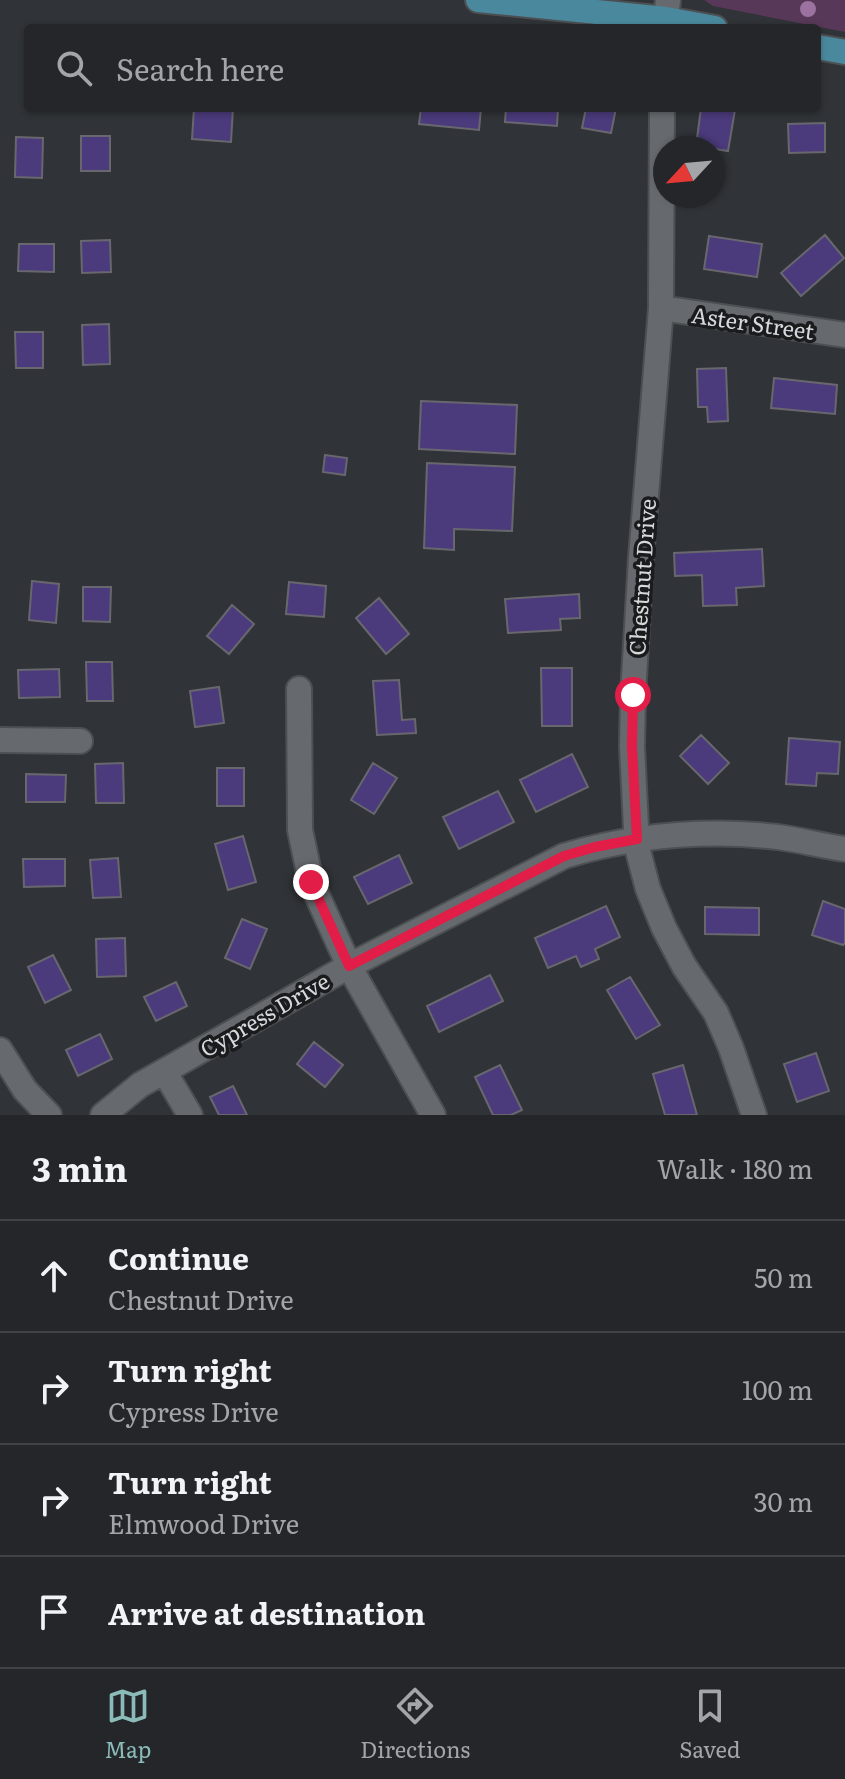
<!DOCTYPE html>
<html lang="en">
<head>
<meta charset="utf-8">
<style>
  :root { --surface:#242629; --page:#303235; --text:#f1f3f6; --muted:#a3a5a8; --line:#414346; --accent:#8bbbb9 }
  body { margin:0; font-family:Literata,serif; background:var(--page); color:var(--text) }
  .compass { position:absolute; left:653px; top:136px; width:72px; height:72px; border-radius:50%; background:var(--surface); box-shadow:0 2px 6px #0004; rotate:244deg }
  .stop { position:absolute; width:24px; height:24px; margin:-18px; border:6px solid #e11d48; border-radius:50%; background:#fff }
  .stop.end { background:#e11d48; border-color:#fff; box-shadow:0 2px 8px #0008 }
  .list { margin:0; padding:0; list-style:none }
  h2 { display:flex; justify-content:space-between; align-items:center; height:104px; margin:0; padding:0 32px; font-size:34px }
  h2 small { font-size:26px; font-weight:400; color:var(--muted) }
  .list li { display:grid; grid-template-columns:52px 1fr auto; gap:24px; align-items:center; box-sizing:border-box; height:112px; padding:0 32px; border-top:2px solid var(--line) }
  .list b { display:block; font-size:30px; white-space:nowrap }
  .list p { margin:0; font-size:26px; white-space:nowrap; color:var(--muted) }
  .list em { font-size:26px; font-style:normal; color:var(--muted) }
  .icon { flex:none; width:44px; height:44px; fill:none; stroke:currentColor; stroke-width:2; stroke-linecap:round; stroke-linejoin:round }
  .map { position:relative; flex:none; width:845px; height:1115px; overflow:hidden }
  .search { position:absolute; background:var(--surface); box-shadow:0 2px 6px #0004; left:24px; right:24px; top:24px; height:88px; display:flex; align-items:center; gap:20px; box-sizing:border-box; padding:0 28px; border-radius:8px; color:var(--muted); font-size:30px }
  .sheet { height:552px; background:var(--surface) }
  nav { display:flex; justify-content:space-around; align-items:center; box-sizing:border-box; height:112px; border-top:2px solid var(--line); background:var(--surface); font-size:22px; color:var(--muted) }
  nav a { display:grid; justify-items:center; gap:4px }
  nav .on { color:var(--accent) }
  .map>svg:first-child { display:block }
</style>
</head>
<body>
<div class="map">
<svg width="845" height="1115" viewBox="0 0 845 1115">
  <rect width="100%" height="100%" fill="#303337"/>
  <path fill="#583858" d="M 704,0 L 845,0 L 845,32 L 713,6 Z"/>
  <path fill="#4b3b7c" stroke="#68676d" stroke-width="2" d="M 194,108 L 233,108 L 231,142 L 192,139 Z
    M 421,108 L 481,108 L 479,130 L 419,124 Z
    M 506,108 L 558,108 L 557,126 L 505,122 Z
    M 586,108 L 616,108 L 611,133 L 582,128 Z
    M 701,108 L 735,110 L 728,151 L 696,146 Z
    M 825,123 L 825,152 L 789,153 L 788,124 Z
    M 81,136 L 110,136 L 110,171 L 81,171 Z
    M 16,137 L 43,138 L 42,178 L 15,177 Z
    M 825,235 L 844,258 L 801,296 L 781,273 Z
    M 709,236 L 762,244 L 757,277 L 704,269 Z
    M 110,240 L 111,272 L 82,273 L 81,241 Z
    M 19,244 L 54,244 L 54,272 L 18,271 Z
    M 109,324 L 110,364 L 83,365 L 82,325 Z
    M 15,332 L 43,332 L 43,368 L 16,368 Z
    M 726,368 L 728,421 L 708,422 L 707,407 L 698,407 L 697,369 Z
    M 774,378 L 837,385 L 835,414 L 771,408 Z
    M 421,401 L 517,405 L 515,454 L 419,449 Z
    M 325,455 L 347,458 L 345,475 L 323,472 Z
    M 427,463 L 515,467 L 512,531 L 454,529 L 454,550 L 424,548 Z
    M 762,549 L 764,586 L 736,588 L 737,605 L 703,606 L 702,575 L 675,576 L 674,553 Z
    M 32,581 L 59,584 L 56,623 L 29,620 Z
    M 289,582 L 326,586 L 324,617 L 286,614 Z
    M 83,587 L 111,587 L 110,622 L 83,621 Z
    M 579,594 L 580,618 L 560,619 L 561,630 L 508,633 L 505,599 Z
    M 379,598 L 409,634 L 386,654 L 356,618 Z
    M 232,605 L 254,624 L 229,654 L 207,636 Z
    M 86,662 L 112,662 L 113,701 L 87,701 Z
    M 541,668 L 572,668 L 572,726 L 542,726 Z
    M 59,669 L 60,697 L 19,698 L 18,670 Z
    M 399,680 L 402,720 L 415,719 L 416,733 L 377,735 L 373,681 Z
    M 219,687 L 224,723 L 195,727 L 190,691 Z
    M 701,735 L 729,763 L 708,784 L 680,756 Z
    M 789,738 L 840,742 L 838,774 L 817,773 L 816,786 L 786,784 Z
    M 572,754 L 588,787 L 536,812 L 520,780 Z
    M 123,763 L 124,803 L 96,803 L 95,764 Z
    M 373,763 L 397,778 L 374,814 L 351,800 Z
    M 217,768 L 244,768 L 244,806 L 217,806 Z
    M 26,774 L 66,775 L 65,802 L 26,802 Z
    M 498,791 L 514,822 L 459,849 L 443,817 Z
    M 243,836 L 256,882 L 228,890 L 215,844 Z
    M 399,855 L 412,883 L 368,904 L 354,877 Z
    M 118,858 L 121,897 L 93,898 L 90,860 Z
    M 23,859 L 65,859 L 65,886 L 24,887 Z
    M 823,901 L 845,909 L 845,943 L 843,945 L 812,935 Z
    M 606,906 L 620,937 L 595,949 L 599,959 L 581,967 L 576,956 L 548,968 L 535,938 Z
    M 705,907 L 759,908 L 759,935 L 705,934 Z
    M 242,919 L 267,929 L 250,969 L 225,958 Z
    M 125,938 L 126,976 L 97,977 L 96,939 Z
    M 53,955 L 71,990 L 45,1003 L 28,967 Z
    M 490,975 L 503,1001 L 439,1032 L 427,1006 Z
    M 630,977 L 660,1025 L 636,1039 L 607,990 Z
    M 176,982 L 187,1006 L 156,1021 L 144,997 Z
    M 100,1034 L 112,1059 L 78,1076 L 66,1050 Z
    M 314,1042 L 343,1065 L 325,1087 L 297,1064 Z
    M 816,1053 L 829,1091 L 797,1102 L 784,1064 Z
    M 500,1065 L 522,1110 L 511,1115 L 493,1115 L 475,1077 Z
    M 683,1065 L 697,1115 L 665,1115 L 653,1074 Z
    M 233,1086 L 247,1115 L 219,1115 L 210,1097 Z"/>
  <g fill="none" stroke-linecap="round" stroke-linejoin="round">
    <defs>
      <path id="minor" d="M 665,28 L 668,0
        M 662,108 L 661,308 L 641,558 L 633,695 L 632,747 L 637,847 L 648,889 L 664,928 L 684,966 L 716,1013 L 731,1048 L 754,1115
        M 661,308 L 845,335
        M 299,689 L 300,830 L 311,882 L 349,966 L 433,1115
        M 0,740 L 80,741
        M 0,1050 L 25,1090 L 49,1115
        M 164,1071 L 190,1115
        M 103,1115 L 140,1085 L 349,966 L 564,856 C 634,835 705,829 778,837 C 800,840 823,846 845,849"/>
      <path id="major" d="M 478,0 L 666,19 L 715,28
        M 817,47 L 845,52"/>
    </defs>
    <use href="#minor" stroke="#4d5053" stroke-width="28"/>
    <use href="#major" stroke="#4d5053" stroke-width="28"/>
    <use href="#minor" stroke="#666a6e" stroke-width="24"/>
    <use href="#major" stroke="#4a899d" stroke-width="24"/>
  </g>
  <circle fill="#9c72a0" cx="808" cy="9" r="8"/>
  <g fill="none" stroke-linecap="round" stroke-linejoin="round">
    <path stroke="#e11d48" stroke-width="10" d="M 311,882 L 349,966 L 564,856 L 595,847 L 637,839 L 632,747 L 633,695"/>
  </g>
  <g text-anchor="middle" dominant-baseline="central" stroke-width="7" stroke-linejoin="round" paint-order="stroke">
    <g font-size="22" fill="#d6d8db" stroke="#191b1c">
      <text transform="translate(753 322) rotate(8)">Aster Street</text>
      <text transform="translate(641 577) rotate(-86)">Chestnut Drive</text>
      <text transform="translate(264 1014) rotate(-30)">Cypress Drive</text>
    </g>
  </g>
</svg>
<svg class="compass" viewBox="-18 -18 36 36"><path d="M0-13l5 13h-10z" fill="#e53935"/><path d="M0 13l5-13h-10z" fill="#a3a5a8"/></svg>
<div class="stop" style="left:633px;top:695px"></div>
<div class="stop end" style="left:311px;top:882px"></div>
<div class="search"><svg class="icon" aria-label="search" viewBox="0 0 24 24"><circle cx="10" cy="10" r="6"/><path d="M15 15l6 6"/></svg>Search here</div>
</div>
<section class="sheet">
<h2>3 min<small>Walk · 180 m</small></h2>
<ul class="list">
<li><svg class="icon" aria-label="ahead" viewBox="0 0 24 24"><path d="M12 20V5M6 11l6-6 6 6"/></svg><div><b>Continue</b><p>Chestnut Drive</p></div><em>50 m</em></li>
<li><svg class="icon" aria-label="right" viewBox="0 0 24 24"><path d="M7 20v-9h11M14 6l5 5-5 5"/></svg><div><b>Turn right</b><p>Cypress Drive</p></div><em>100 m</em></li>
<li><svg class="icon" aria-label="right" viewBox="0 0 24 24"><path d="M7 20v-9h11M14 6l5 5-5 5"/></svg><div><b>Turn right</b><p>Elmwood Drive</p></div><em>30 m</em></li>
<li><svg class="icon" aria-label="arrive" viewBox="0 0 24 24"><path d="M6 21V4h12l-3 4 3 4H6"/></svg><div><b>Arrive at destination</b></div></li>
</ul>
</section>
<nav>
<a class="on"><svg class="icon" aria-label="map" viewBox="0 0 24 24"><path d="M3 6l6-2 6 2 6-2v14l-6 2-6-2-6 2zM9 4v14M15 6v14"/></svg>Map</a>
<a><svg class="icon" aria-label="directions" viewBox="0 0 24 24"><path d="M12 3l9 9-9 9-9-9zM9 14v-3h6M13 9l2 2-2 2"/></svg>Directions</a>
<a><svg class="icon" aria-label="saved" viewBox="0 0 24 24"><path d="M7 4h10v16l-5-4-5 4z"/></svg>Saved</a>
</nav>
</body>
</html>
